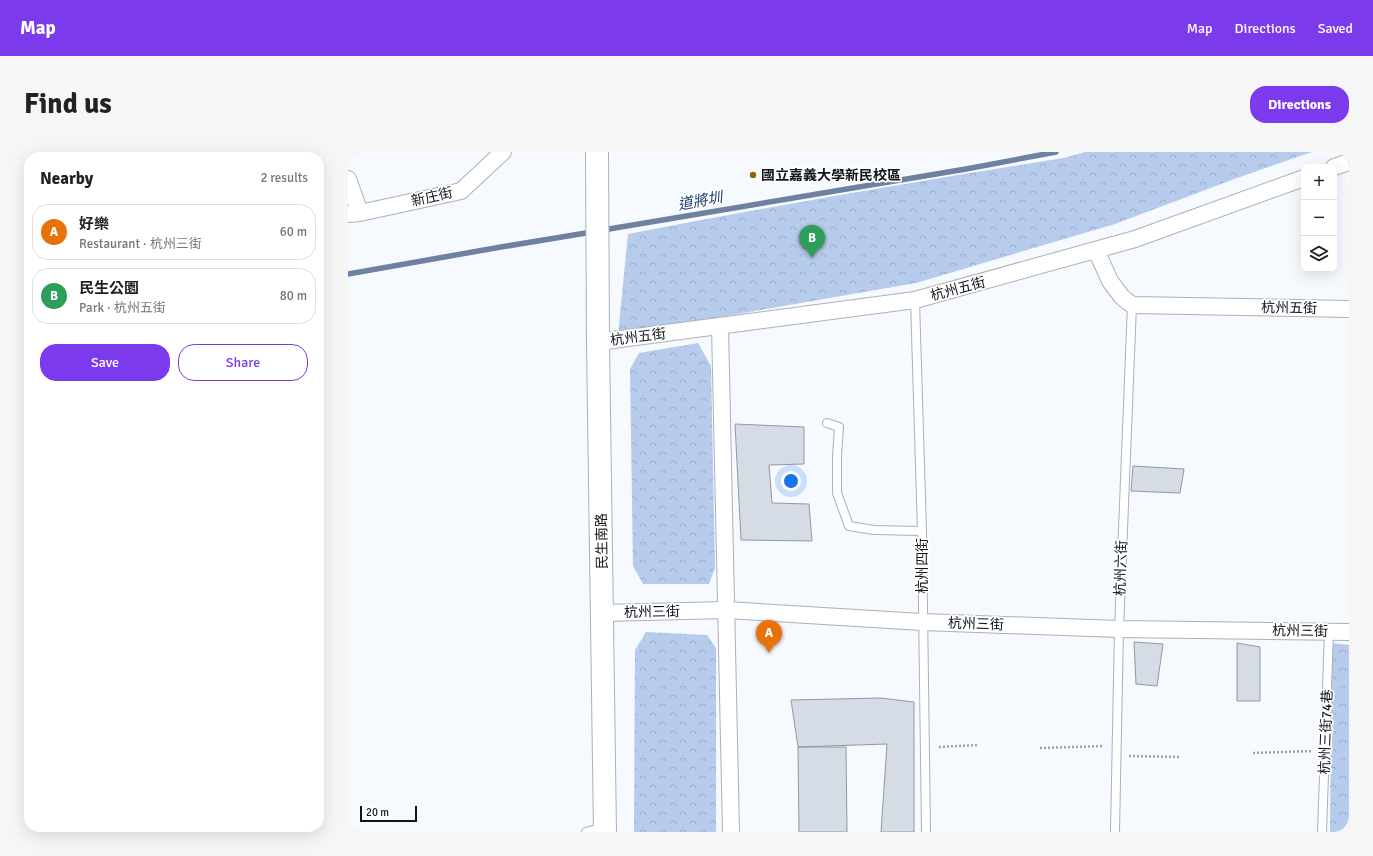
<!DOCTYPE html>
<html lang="en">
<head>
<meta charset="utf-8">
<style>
  :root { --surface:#fff; --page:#f6f6f6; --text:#222; --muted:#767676; --line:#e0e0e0; --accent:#7c3aed }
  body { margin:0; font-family:Signika,"Noto Sans TC",sans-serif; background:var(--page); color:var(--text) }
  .controls { position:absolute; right:12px; top:12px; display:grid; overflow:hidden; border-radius:8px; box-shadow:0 4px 16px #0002 }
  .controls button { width:36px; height:36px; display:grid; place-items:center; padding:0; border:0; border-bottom:1px solid var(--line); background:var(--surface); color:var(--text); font:20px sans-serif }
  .scale { position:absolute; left:12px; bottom:10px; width:57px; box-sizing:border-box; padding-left:4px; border:2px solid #121417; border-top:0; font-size:11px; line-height:14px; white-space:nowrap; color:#121417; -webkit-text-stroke:3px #fff; paint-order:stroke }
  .you { position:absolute; left:443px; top:329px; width:14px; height:14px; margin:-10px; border:3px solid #fff; border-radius:50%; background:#1a73e8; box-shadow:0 0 0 6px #1a73e833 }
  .badge { display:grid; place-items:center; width:26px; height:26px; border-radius:50%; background:var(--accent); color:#fff; font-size:13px; font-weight:700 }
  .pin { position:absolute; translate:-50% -33px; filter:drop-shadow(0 1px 2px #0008) }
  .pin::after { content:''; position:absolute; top:21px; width:14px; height:12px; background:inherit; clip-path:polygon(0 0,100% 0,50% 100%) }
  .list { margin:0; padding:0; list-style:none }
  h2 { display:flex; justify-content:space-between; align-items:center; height:52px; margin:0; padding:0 16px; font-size:17px }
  h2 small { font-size:13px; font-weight:400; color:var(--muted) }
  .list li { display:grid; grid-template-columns:26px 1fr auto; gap:12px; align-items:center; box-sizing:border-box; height:56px; margin:0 8px 8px; padding:0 8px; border:1px solid var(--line); border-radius:16px }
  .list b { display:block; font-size:15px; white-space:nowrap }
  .list p { margin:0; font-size:13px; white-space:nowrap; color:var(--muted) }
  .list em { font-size:13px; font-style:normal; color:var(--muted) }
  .actions { display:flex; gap:8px; padding:12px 16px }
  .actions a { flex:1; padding:9px 0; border:1px solid var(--accent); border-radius:16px; text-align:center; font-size:14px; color:var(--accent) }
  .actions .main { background:var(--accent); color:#fff }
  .icon { flex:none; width:22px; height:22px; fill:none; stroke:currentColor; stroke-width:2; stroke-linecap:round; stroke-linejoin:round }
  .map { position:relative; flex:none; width:1001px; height:680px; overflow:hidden; border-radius:16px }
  header { display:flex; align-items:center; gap:24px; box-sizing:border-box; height:56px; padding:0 20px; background:var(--accent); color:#fff }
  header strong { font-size:19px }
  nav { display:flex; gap:22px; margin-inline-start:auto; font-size:14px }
  .intro { display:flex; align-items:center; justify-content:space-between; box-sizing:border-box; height:96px; padding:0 24px }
  h1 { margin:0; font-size:28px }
  .button { padding:10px 18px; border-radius:16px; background:var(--accent); color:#fff; font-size:14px; font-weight:700 }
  main { display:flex; gap:24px; padding:0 24px }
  aside { flex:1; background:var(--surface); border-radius:16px; box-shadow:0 4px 16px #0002 }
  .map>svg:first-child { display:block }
</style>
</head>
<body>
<header>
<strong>Map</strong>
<nav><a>Map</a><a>Directions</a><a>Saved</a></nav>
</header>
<div class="intro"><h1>Find us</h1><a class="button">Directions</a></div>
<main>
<aside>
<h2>Nearby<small>2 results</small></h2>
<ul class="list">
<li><span class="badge" style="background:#e8710a">A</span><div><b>好樂</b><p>Restaurant · 杭州三街</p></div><em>60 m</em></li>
<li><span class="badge" style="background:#2e9e5b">B</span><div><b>民生公園</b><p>Park · 杭州五街</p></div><em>80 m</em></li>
</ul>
<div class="actions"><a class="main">Save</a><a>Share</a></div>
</aside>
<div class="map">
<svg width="1001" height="680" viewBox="0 0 1001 680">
  <defs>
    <pattern id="park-crowns" width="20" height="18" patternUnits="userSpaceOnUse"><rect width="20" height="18" fill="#b7cbec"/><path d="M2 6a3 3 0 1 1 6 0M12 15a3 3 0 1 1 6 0" fill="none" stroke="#9cadca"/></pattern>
  </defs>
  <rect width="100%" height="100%" fill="#f6f9fd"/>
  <path fill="url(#park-crowns)" d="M 737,0 L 964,0 L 889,26 L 767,72 L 568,131 L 270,183 L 280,82 C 425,54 570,29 716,6 Z
    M 350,191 L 363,214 L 367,416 L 361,432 L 295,432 L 285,414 L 282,217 L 291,201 Z
    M 298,480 L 359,483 L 368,496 L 368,680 L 286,680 L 287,498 Z
    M 984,491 L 1001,493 L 1001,676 L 994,680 L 982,680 Z"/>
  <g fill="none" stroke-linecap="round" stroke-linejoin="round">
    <path stroke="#6e81a1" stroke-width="5.5" d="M 255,78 L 618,17 L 708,0
      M 0,122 L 153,95 L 244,80"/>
  </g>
  <path fill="#d5dce6" stroke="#9298a2" d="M 387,272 L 456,275 L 456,312 L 421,313 L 424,351 L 461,352 L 464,389 L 393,388 Z
    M 785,314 L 836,317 L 832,341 L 783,339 Z
    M 786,490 L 815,492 L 809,534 L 788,532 Z
    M 889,491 L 912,495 L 912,549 L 889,549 Z
    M 532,546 L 566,550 L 566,680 L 533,680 L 539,592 L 450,595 L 443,548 Z
    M 450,595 L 498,595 L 499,680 L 451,680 Z"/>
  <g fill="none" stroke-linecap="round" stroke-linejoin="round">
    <defs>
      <path id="service" d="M 567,148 L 574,379 L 578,680
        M 479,271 L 491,275 L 489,304 L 489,341 L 501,374 L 526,378 L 574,379
        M 238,680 L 256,675
        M 767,680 L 771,477 L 784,153
        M 974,680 L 981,479"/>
      <path id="minor" d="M 986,15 L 1001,10
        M 0,27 L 12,61
        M 0,62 L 12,61 L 113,39 L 155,0
        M 748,98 L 762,129 L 774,145 L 784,153 L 1001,157
        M 372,174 L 383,680
        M 250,190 L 567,148 L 787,87 L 956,26
        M 255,461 L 379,458 L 574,470 L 771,477 L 1001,480"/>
      <path id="secondary" d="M 249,0 L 250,190 L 257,680"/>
    </defs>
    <use href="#service" stroke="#aab1bb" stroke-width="10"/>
    <use href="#minor" stroke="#aab1bb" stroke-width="18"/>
    <use href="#secondary" stroke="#aab1bb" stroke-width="24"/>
    <path stroke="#9da0a3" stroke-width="2.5" stroke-dasharray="2 2" stroke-linecap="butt" d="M 591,595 L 629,593
      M 692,596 L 756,594
      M 905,601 L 965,599
      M 781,604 L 833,605"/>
    <use href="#service" stroke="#fff" stroke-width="8"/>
    <use href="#minor" stroke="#fff" stroke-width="16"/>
    <use href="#secondary" stroke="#fff" stroke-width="22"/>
  </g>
  <circle fill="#8e660a" stroke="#fff" stroke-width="1.5" cx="405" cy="23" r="4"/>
  <g text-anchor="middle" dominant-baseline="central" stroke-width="3.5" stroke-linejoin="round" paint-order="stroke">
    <g font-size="14" font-weight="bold" fill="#121417" stroke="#fff" text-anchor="start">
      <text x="413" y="23">國立嘉義大學新民校區</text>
    </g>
    <g font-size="14" fill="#121417" stroke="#fff">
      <text transform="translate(84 45) rotate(-13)">新庄街</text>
      <text transform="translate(610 137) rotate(-15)">杭州五街</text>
      <text transform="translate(941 156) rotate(1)">杭州五街</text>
      <text transform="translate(290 185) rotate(-7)">杭州五街</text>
      <text transform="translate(254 389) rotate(-91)">民生南路</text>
      <text transform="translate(574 414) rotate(-90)">杭州四街</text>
      <text transform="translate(773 416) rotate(-88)">杭州六街</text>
      <text transform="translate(304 460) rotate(-1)">杭州三街</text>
      <text transform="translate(628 472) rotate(2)">杭州三街</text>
      <text transform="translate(952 479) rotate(1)">杭州三街</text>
      <text transform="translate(978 580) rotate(-88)">杭州三街74巷</text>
    </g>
    <g font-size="15" font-style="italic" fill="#214076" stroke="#fff">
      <text transform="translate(352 49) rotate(-10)">道將圳</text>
    </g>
  </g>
</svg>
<div class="controls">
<button>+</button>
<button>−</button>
<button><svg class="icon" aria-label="layers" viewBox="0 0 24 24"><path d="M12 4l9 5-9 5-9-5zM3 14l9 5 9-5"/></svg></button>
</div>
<div class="scale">20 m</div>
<div class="you"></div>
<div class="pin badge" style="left:421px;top:501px;background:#e8710a">A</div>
<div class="pin badge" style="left:464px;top:106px;background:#2e9e5b">B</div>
</div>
</main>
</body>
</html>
